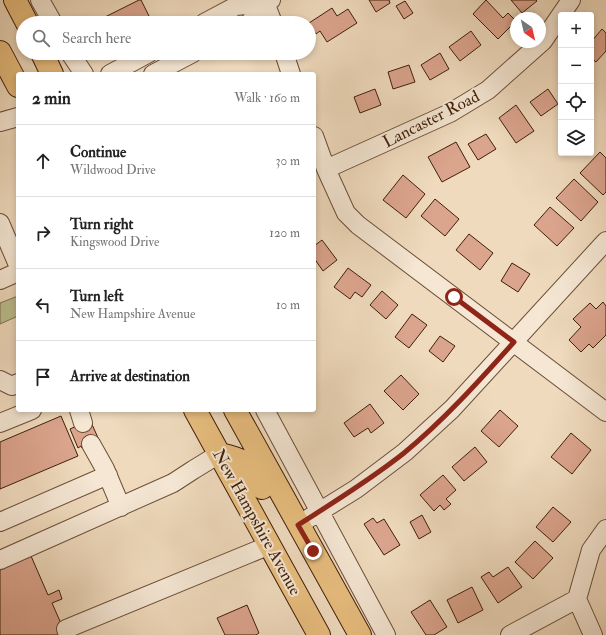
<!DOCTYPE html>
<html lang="en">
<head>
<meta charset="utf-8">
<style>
  :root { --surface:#fff; --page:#f2f2f2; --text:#222; --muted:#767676; --line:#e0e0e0 }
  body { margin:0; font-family:"IM FELL Double Pica",serif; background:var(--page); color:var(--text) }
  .controls { position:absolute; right:12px; top:12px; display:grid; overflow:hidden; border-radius:4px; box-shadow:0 2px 6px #0003 }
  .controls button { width:36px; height:36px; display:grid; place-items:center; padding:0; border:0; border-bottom:1px solid var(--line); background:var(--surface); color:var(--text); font:20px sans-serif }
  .compass { position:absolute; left:510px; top:12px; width:36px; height:36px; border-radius:50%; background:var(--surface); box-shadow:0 2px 6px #0003; rotate:146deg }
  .stop { position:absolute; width:12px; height:12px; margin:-9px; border:3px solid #8f2418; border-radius:50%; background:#fff }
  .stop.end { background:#8f2418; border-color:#fff; box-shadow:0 1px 4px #0008 }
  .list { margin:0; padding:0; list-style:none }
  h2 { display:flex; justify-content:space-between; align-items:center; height:52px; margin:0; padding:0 16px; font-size:17px }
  h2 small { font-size:13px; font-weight:400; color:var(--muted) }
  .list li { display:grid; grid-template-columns:26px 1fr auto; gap:12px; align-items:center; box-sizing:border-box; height:72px; padding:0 16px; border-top:1px solid var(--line) }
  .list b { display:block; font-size:15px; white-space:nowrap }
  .list p { margin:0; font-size:13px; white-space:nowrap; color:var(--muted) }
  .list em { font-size:13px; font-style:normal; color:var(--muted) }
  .icon { flex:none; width:22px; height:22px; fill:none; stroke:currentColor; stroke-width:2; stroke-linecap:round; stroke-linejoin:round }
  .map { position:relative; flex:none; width:606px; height:635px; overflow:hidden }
  .search { position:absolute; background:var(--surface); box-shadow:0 2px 6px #0003; left:16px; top:16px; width:300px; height:44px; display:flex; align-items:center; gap:10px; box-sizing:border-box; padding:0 14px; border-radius:22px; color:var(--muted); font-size:15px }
  .panel { position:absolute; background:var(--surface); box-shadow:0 2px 6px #0003; left:16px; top:72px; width:300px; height:340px; border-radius:4px }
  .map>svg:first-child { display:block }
</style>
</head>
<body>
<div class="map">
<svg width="606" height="635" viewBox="0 0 606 635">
  <rect width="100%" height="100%" fill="#efdabd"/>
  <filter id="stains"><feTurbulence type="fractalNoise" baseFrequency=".005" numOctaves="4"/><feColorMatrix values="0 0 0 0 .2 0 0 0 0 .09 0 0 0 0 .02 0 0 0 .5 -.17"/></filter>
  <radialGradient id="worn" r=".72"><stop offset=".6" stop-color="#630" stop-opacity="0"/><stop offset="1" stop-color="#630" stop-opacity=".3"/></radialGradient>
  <path fill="#bbbf8f" stroke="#7d6f4c" d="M 18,296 L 18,316 L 0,324 L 0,303 Z"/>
  <path fill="#dba48d" stroke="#3f1f0a" d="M 139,0 L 141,0 L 150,18 L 141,23 L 93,23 Z
    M 369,0 L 389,0 L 390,3 L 376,12 Z
    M 486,0 L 503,18 L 508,13 L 516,21 L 498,39 L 473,14 Z
    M 511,0 L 536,0 L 537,1 L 522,13 Z
    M 405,1 L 413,13 L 404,19 L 396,6 Z
    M 332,8 L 337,16 L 348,9 L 357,23 L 327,42 L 320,31 L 316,34 L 309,23 Z
    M 602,29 L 606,33 L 606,51 L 596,62 L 591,58 L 591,42 Z
    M 471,31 L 481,45 L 460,61 L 449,47 Z
    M 440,53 L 449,69 L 430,80 L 421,65 Z
    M 409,65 L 415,82 L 393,89 L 388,72 Z
    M 375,89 L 381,105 L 360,113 L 354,97 Z
    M 548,89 L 558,104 L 541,116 L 530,102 Z
    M 516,105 L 534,131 L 516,143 L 499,118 Z
    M 486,134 L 496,149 L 478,160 L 468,144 Z
    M 456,142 L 470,167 L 442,182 L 428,157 Z
    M 600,152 L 606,158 L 606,192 L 603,195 L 580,173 Z
    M 403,175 L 425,194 L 406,218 L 383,200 Z
    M 574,179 L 598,202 L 581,221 L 556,198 Z
    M 435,199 L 459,219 L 445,236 L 421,216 Z
    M 550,207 L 574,228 L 557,246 L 534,225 Z
    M 469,234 L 493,253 L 480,270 L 456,250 Z
    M 322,240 L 337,260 L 323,271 L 314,258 L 314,246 Z
    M 512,263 L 530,274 L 518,292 L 501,281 Z
    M 348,268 L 371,285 L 362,297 L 355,292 L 350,299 L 334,287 Z
    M 382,291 L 398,305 L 386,319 L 370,305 Z
    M 603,302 L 606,306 L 606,335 L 593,348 L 589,344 L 581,352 L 569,340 L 581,327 L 573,319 L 590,303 L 596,309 Z
    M 412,314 L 427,325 L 409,348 L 395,337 Z
    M 440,336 L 455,346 L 443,362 L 429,351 Z
    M 401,375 L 419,394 L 403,410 L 384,391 Z
    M 370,404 L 384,423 L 371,433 L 368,428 L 354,437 L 344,423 Z
    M 500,410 L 518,426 L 499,447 L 481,431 Z
    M 61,416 L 78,456 L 0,489 L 0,442 Z
    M 90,420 L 99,440 L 82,448 L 81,446 L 78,448 L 70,429 Z
    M 571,433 L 591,450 L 572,474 L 551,457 Z
    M 475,447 L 487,462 L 464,481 L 452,467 Z
    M 443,475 L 456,490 L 446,499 L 451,504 L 444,510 L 440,505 L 434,511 L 420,495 Z
    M 553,507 L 571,522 L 553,542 L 536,527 Z
    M 422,515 L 431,532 L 419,539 L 410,522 Z
    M 373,518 L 377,523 L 384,519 L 400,545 L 384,555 L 364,524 Z
    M 535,541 L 553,558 L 533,579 L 515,562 Z
    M 31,556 L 48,595 L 59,590 L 62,599 L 52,603 L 66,635 L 0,635 L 0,570 Z
    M 508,567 L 522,587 L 498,603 L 481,577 L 489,572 L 493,577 Z
    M 472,587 L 483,610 L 458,623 L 447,600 Z
    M 430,600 L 447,627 L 434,635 L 426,635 L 411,612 Z
    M 247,605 L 259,633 L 256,635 L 225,635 L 217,618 Z"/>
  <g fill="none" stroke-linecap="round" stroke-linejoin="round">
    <defs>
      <path id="minor" d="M 40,0 L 53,23
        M 264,0 L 273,23
        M 204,23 L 236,6 L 266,3
        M 249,23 L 266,3 L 271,0
        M 70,53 L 84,74
        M 284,53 L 291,74
        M 110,74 L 149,53
        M 153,74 L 193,53
        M 0,122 L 18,117
        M 314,136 L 326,169 L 346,213 L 358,225 L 606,412
        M 326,169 L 450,113 L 488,90 L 543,41 L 571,0
        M 0,223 L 18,265
        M 0,280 L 18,272
        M 0,380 L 12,386 L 18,383
        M 79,410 L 83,423
        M 265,410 L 386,635
        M 0,423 L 32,410
        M 91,444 L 105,469 L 121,507
        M 0,522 L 108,475
        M 298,525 L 356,489 L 405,452 L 452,409 L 606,241
        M 0,560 L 173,483 L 193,470 L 219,454
        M 577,599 L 593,635
        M 68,635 L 66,629 L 270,545
        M 510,635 L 577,599 L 591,550 L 606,529"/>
      <path id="major" d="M 15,0 L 27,23
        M 0,52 L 18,86
        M 42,53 L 52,74
        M 195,410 L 319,635
        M 235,410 L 360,635
        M 219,454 C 249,461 248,462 262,488"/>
    </defs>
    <use href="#minor" stroke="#6b4e37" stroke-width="20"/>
    <use href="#major" stroke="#3f1f0a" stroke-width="24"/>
    <use href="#minor" stroke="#f5e7d4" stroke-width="18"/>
    <use href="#major" stroke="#e8bd7e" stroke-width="22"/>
  </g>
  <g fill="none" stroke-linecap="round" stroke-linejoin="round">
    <path stroke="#8f2418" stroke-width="5" d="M 313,551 L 298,525 C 334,502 370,480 404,453 C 444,420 479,381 514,342 L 454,297"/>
  </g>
  <g text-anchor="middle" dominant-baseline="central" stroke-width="4" stroke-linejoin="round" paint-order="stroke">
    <g font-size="17" fill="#3f1f0a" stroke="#f5e7d4">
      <text transform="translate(431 119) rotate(-27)">Lancaster Road</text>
      <text transform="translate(257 522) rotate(61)">New Hampshire Avenue</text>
    </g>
  </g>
  <rect width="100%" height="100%" filter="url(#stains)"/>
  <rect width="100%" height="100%" fill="url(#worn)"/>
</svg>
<div class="controls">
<button>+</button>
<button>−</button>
<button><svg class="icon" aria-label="locate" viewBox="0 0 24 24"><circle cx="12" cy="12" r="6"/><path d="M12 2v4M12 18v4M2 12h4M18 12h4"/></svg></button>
<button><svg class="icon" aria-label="layers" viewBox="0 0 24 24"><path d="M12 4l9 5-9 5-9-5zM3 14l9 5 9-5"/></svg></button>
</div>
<svg class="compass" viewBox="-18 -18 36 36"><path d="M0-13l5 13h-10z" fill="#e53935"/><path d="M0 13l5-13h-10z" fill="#767676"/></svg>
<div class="stop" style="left:454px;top:297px"></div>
<div class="stop end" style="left:313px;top:551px"></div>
<div class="search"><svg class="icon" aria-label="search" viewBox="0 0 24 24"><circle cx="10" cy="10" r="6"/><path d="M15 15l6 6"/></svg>Search here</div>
<section class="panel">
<h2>2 min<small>Walk · 160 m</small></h2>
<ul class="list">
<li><svg class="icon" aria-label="ahead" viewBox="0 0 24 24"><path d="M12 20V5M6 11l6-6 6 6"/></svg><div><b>Continue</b><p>Wildwood Drive</p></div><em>30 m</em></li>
<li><svg class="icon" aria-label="right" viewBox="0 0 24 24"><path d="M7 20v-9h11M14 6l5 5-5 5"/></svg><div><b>Turn right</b><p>Kingswood Drive</p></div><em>120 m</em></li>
<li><svg class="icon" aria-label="left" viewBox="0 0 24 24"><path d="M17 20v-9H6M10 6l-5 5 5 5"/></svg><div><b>Turn left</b><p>New Hampshire Avenue</p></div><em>10 m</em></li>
<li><svg class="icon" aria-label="arrive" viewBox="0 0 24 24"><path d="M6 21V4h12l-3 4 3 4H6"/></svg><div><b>Arrive at destination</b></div></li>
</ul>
</section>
</div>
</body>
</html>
